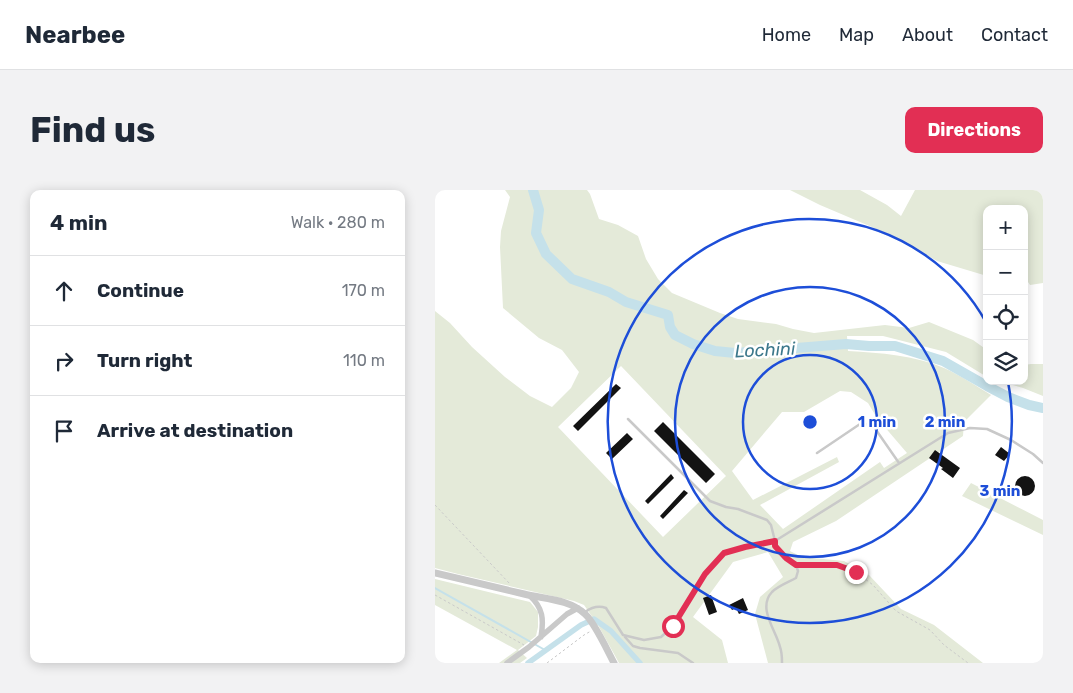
<!DOCTYPE html>
<html lang="en">
<head>
<meta charset="utf-8">
<style>
  :root { --surface:#fff; --page:#f2f2f3; --text:#1f2937; --muted:#747a83; --line:#e0e1e3; --accent:#e22f54 }
  body { margin:0; font-family:Rubik,sans-serif; background:var(--page); color:var(--text) }
  .controls { position:absolute; right:15px; top:15px; display:grid; overflow:hidden; border-radius:10px; box-shadow:0 2px 12px #0003 }
  .controls button { width:45px; height:45px; display:grid; place-items:center; padding:0; border:0; border-bottom:1px solid var(--line); background:var(--surface); color:var(--text); font:25px sans-serif }
  .stop { position:absolute; width:15px; height:15px; margin:-11px; border:4px solid #e22f54; border-radius:50%; background:#fff }
  .stop.end { background:#e22f54; border-color:#fff; box-shadow:0 1px 5px #0008 }
  .list { margin:0; padding:0; list-style:none }
  h2 { display:flex; justify-content:space-between; align-items:center; height:65px; margin:0; padding:0 20px; font-size:21px }
  h2 small { font-size:16px; font-weight:400; color:var(--muted) }
  .list li { display:grid; grid-template-columns:32px 1fr auto; gap:15px; align-items:center; box-sizing:border-box; height:70px; padding:0 20px; border-top:1px solid var(--line) }
  .list b { display:block; font-size:19px; white-space:nowrap }
  .list em { font-size:16px; font-style:normal; color:var(--muted) }
  .icon { flex:none; width:28px; height:28px; fill:none; stroke:currentColor; stroke-width:2; stroke-linecap:round; stroke-linejoin:round }
  .map { position:relative; flex:none; width:608px; height:473px; overflow:hidden; border-radius:10px }
  header { display:flex; align-items:center; gap:30px; box-sizing:border-box; height:70px; padding:0 25px; background:var(--surface); border-bottom:1px solid var(--line) }
  header strong { font-size:24px }
  nav { display:flex; gap:28px; margin-inline-start:auto; font-size:18px }
  .intro { display:flex; align-items:center; justify-content:space-between; box-sizing:border-box; height:120px; padding:0 30px }
  h1 { margin:0; font-size:35px }
  .button { padding:12px 22px; border-radius:10px; background:var(--accent); color:#fff; font-size:18px; font-weight:700 }
  main { display:flex; gap:30px; padding:0 30px }
  aside { flex:1; background:var(--surface); border-radius:10px; box-shadow:0 2px 12px #0003 }
  .map>svg:first-child { display:block }
</style>
</head>
<body>
<header>
<strong>Nearbee</strong>
<nav><a>Home</a><a>Map</a><a>About</a><a>Contact</a></nav>
</header>
<div class="intro"><h1>Find us</h1><a class="button">Directions</a></div>
<main>
<aside>
<h2>4 min<small>Walk · 280 m</small></h2>
<ul class="list">
<li><svg class="icon" aria-label="ahead" viewBox="0 0 24 24"><path d="M12 20V5M6 11l6-6 6 6"/></svg><div><b>Continue</b></div><em>170 m</em></li>
<li><svg class="icon" aria-label="right" viewBox="0 0 24 24"><path d="M7 20v-9h11M14 6l5 5-5 5"/></svg><div><b>Turn right</b></div><em>110 m</em></li>
<li><svg class="icon" aria-label="arrive" viewBox="0 0 24 24"><path d="M6 21V4h12l-3 4 3 4H6"/></svg><div><b>Arrive at destination</b></div></li>
</ul>
</aside>
<div class="map">
<svg width="608" height="473" viewBox="0 0 608 473">
  <rect width="100%" height="100%" fill="#fff"/>
  <path fill="#e4ead9" fill-rule="evenodd" d="M 70,0 L 152,0 L 155,4 L 164,29 L 183,35 L 203,46 L 211,69 L 223,89 L 237,103 L 285,123 L 303,129 L 341,134 L 358,139 L 379,143 L 450,135 L 474,138 L 494,132 L 538,150 L 552,160 L 552,187 L 511,162 L 448,146 L 412,146 L 413,161 C 446,163 479,165 509,178 C 525,185 541,196 556,205 L 529,232 L 528,246 L 401,331 L 358,352 L 355,361 L 367,367 L 409,371 L 434,385 L 466,419 L 499,435 L 548,473 L 333,473 L 320,424 L 325,407 L 348,387 L 333,362 L 298,372 L 258,427 L 287,450 L 293,473 L 184,473 L 163,435 L 149,415 L 139,411 L 23,384 L 0,378 L 0,121 L 15,133 L 37,157 L 70,187 L 95,206 L 117,217 L 136,198 L 144,182 L 127,160 L 104,148 L 68,118 L 65,57 L 66,41 L 75,7 ZM 186,176 L 291,286 L 228,347 L 123,237 ZM 405,201 L 416,202 L 433,213 L 442,228 L 472,263 L 449,278 L 445,272 L 348,339 L 325,315 L 404,272 L 402,267 L 318,310 L 297,281 L 347,222 L 369,222 Z
    M 355,0 L 425,0 L 452,15 L 466,26 L 480,0 L 608,0 L 608,93 L 595,95 L 591,89 L 589,89 L 589,19 L 552,19 L 552,86 L 502,71 L 458,46 L 385,15 Z
    M 596,174 L 608,174 L 608,206 L 588,198 L 564,191 L 589,191 L 589,175 Z
    M 536,293 L 608,330 L 608,345 L 527,306 Z
    M 0,389 L 95,412 L 103,422 L 103,437 L 101,446 L 83,460 L 92,468 L 85,473 L 64,473 L 82,460 L 0,415 Z"/>
  <g fill="none" stroke-linecap="round" stroke-linejoin="round">
    <path stroke="#c5e1ea" stroke-width="2" d="M 0,398 L 110,460"/>
    <path stroke="#c5e1ea" stroke-width="5.5" d="M 93,473 L 146,435 L 159,429 L 176,441 L 205,473"/>
    <path stroke="#c5e1ea" stroke-width="10" d="M 98,0 L 104,20 L 101,43 L 111,64 L 137,89 L 174,102 L 191,112 L 233,125 L 235,137 L 240,145 L 258,154 L 280,161 L 300,163 L 411,154 L 434,156 L 460,156 L 508,171 L 552,196 L 573,207 L 594,215 L 608,218"/>
  </g>
  <path fill="#131313" d="M 181,194 L 186,198 L 143,241 L 138,236 Z
    M 228,232 L 280,284 L 271,293 L 219,241 Z
    M 192,243 L 198,249 L 177,269 L 171,263 Z
    M 566,257 L 575,264 L 569,271 L 560,265 Z
    M 500,260 L 525,278 L 518,288 L 506,279 L 508,278 L 494,268 Z
    M 236,284 L 239,288 L 213,314 L 210,311 Z
    M580 296a10 10 0 1 1 20 0a10 10 0 1 1-20 0Z
    M 249,300 L 253,303 L 228,329 L 225,326 Z
    M 276,405 L 282,422 L 274,425 L 268,408 Z
    M 308,408 L 313,420 L 304,424 L 301,418 L 297,420 L 294,415 Z"/>
  <g fill="none" stroke-linecap="round" stroke-linejoin="round">
    <path stroke="#c9c9c9" stroke-width="1" stroke-dasharray="2.5 2.5" stroke-linecap="butt" d="M 0,315 L 75,394
      M 340,354 L 351,369 L 357,373
      M 365,376 L 402,375 L 421,382 L 438,395 L 461,421 L 479,431 L 495,440 L 509,455 L 533,473
      M 0,405 L 89,455
      M 112,473 L 149,445 L 156,441"/>
    <path stroke="#c9c9c9" stroke-width="2.5" d="M 193,229 L 275,311 L 291,317 L 303,319 L 332,330 L 336,335 L 340,351
      M 382,263 L 425,234 L 431,234 L 439,237 L 464,273
      M 150,422 C 157,417 163,415 171,418 L 188,445 L 209,450 L 226,447 L 238,436 L 270,384 L 289,363 L 310,357 L 340,351 L 513,243 L 535,238 L 552,239 L 576,250 L 598,264 L 608,273
      M 190,447 L 198,456 L 205,458 L 243,463 L 258,473
      M 347,473 C 347,468 347,462 345,457 C 341,440 322,418 337,402 C 343,396 354,392 361,388 L 363,381 L 361,375"/>
    <path stroke="#c9c9c9" stroke-width="5.5" d="M 95,406 C 108,418 109,429 106,447
      M 72,473 L 94,457 L 132,424 L 143,418"/>
    <path stroke="#c9c9c9" stroke-width="7" d="M 0,383 C 30,390 60,397 89,404 C 109,409 134,409 150,424 C 160,433 172,460 179,473"/>
  </g>
  <g fill="none" stroke-linecap="round" stroke-linejoin="round">
    <path stroke="#e22f54" stroke-width="6" d="M 238,436 L 270,384 L 289,363 L 310,357 L 340,351 L 340,356 L 351,368 L 361,375 L 402,375 L 421,382"/>
  </g>
  <g fill="none" stroke="#1d4ed8" stroke-width="2.5">
    <circle cx="375" cy="232" r="67"/>
    <circle cx="375" cy="232" r="135"/>
    <path d="M573 192A202 202 0 1 1 552 134"/>
  </g>
  <g text-anchor="middle" dominant-baseline="central" stroke-width="5" stroke-linejoin="round" paint-order="stroke">
    <g font-size="18" font-style="italic" fill="#3c788c" stroke="#fff">
      <text transform="translate(330 160) rotate(-3)">Lochini</text>
    </g>
  </g>
  <circle cx="375" cy="232" r="8" fill="#1d4ed8" stroke="#fff" stroke-width="2.5"/>
  <g font-size="15" text-anchor="middle" font-weight="bold" fill="#1d4ed8" stroke="#fff" stroke-width="5" stroke-linejoin="round" paint-order="stroke">
    <text x="442" y="237">1 min</text>
    <text x="510" y="237">2 min</text>
    <text x="565" y="306">3 min</text>
  </g>
</svg>
<div class="controls">
<button>+</button>
<button>−</button>
<button><svg class="icon" aria-label="locate" viewBox="0 0 24 24"><circle cx="12" cy="12" r="6"/><path d="M12 2v4M12 18v4M2 12h4M18 12h4"/></svg></button>
<button><svg class="icon" aria-label="layers" viewBox="0 0 24 24"><path d="M12 4l9 5-9 5-9-5zM3 14l9 5 9-5"/></svg></button>
</div>
<div class="stop" style="left:238px;top:436px"></div>
<div class="stop end" style="left:421px;top:382px"></div>
</div>
</main>
</body>
</html>
